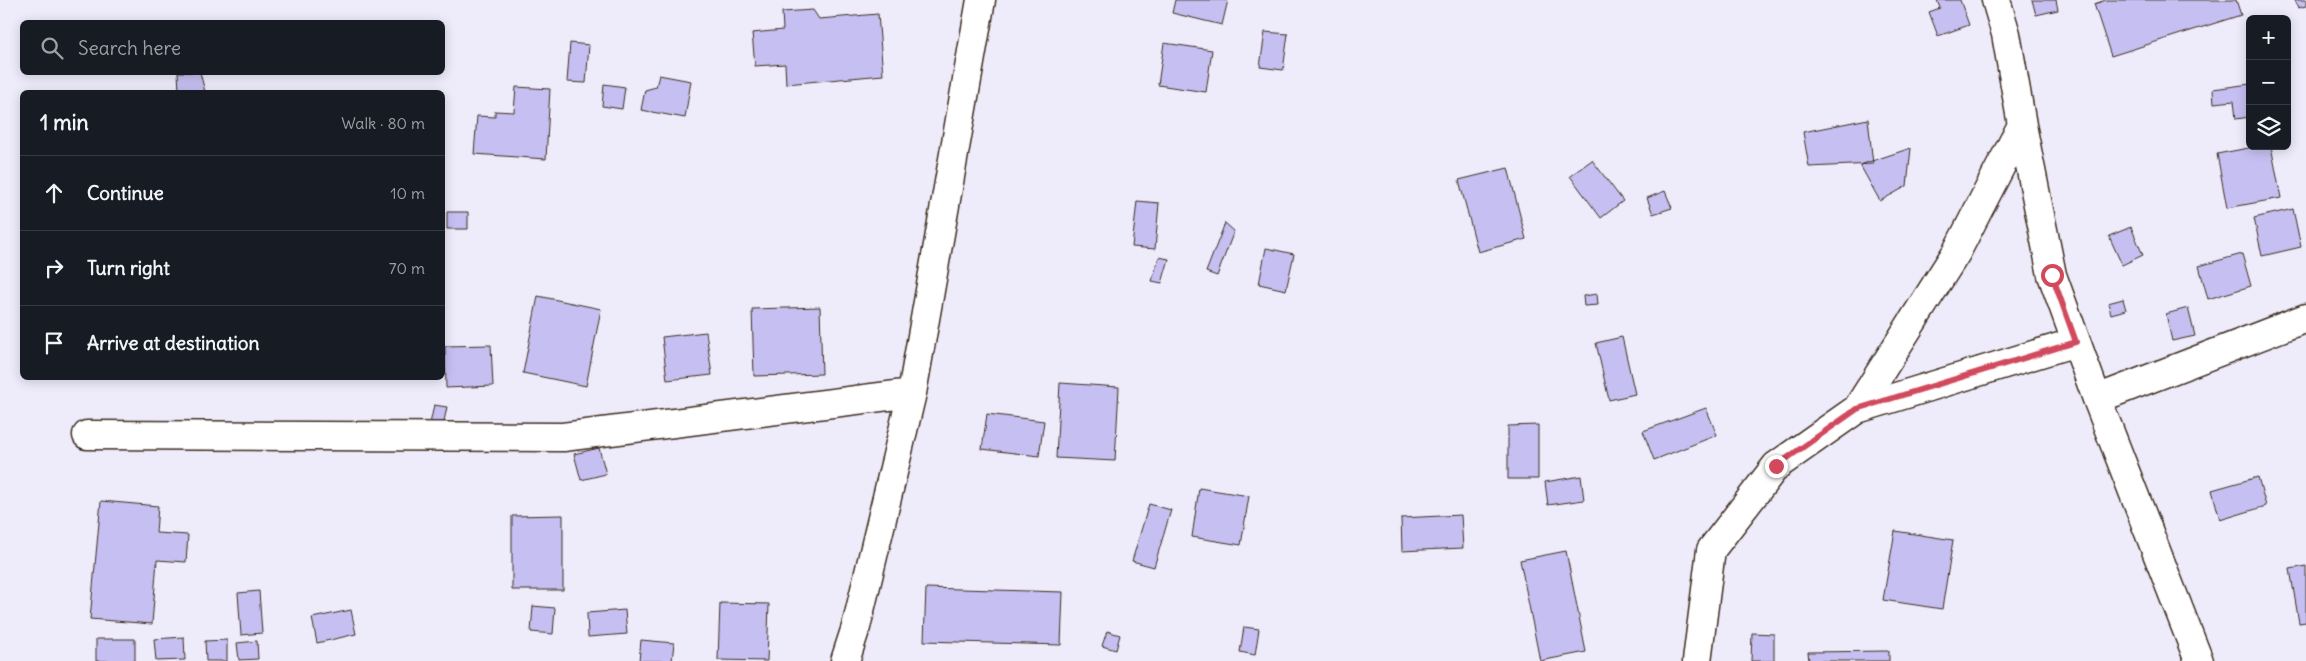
<!DOCTYPE html>
<html lang="en">
<head>
<meta charset="utf-8">
<style>
  :root { --surface:#171b24; --page:#242831; --text:#f1f3f6; --muted:#9ea1a6; --line:#363941 }
  body { margin:0; font-family:Delius,sans-serif; background:var(--page); color:var(--text) }
  .controls { position:absolute; right:15px; top:15px; display:grid; overflow:hidden; border-radius:8px; box-shadow:0 2px 12px #0003 }
  .controls button { width:45px; height:45px; display:grid; place-items:center; padding:0; border:0; border-bottom:1px solid var(--line); background:var(--surface); color:var(--text); font:25px sans-serif }
  .stop { position:absolute; width:15px; height:15px; margin:-11px; border:4px solid #d1495b; border-radius:50%; background:#fff }
  .stop.end { background:#d1495b; border-color:#fff; box-shadow:0 1px 5px #0008 }
  .list { margin:0; padding:0; list-style:none }
  h2 { display:flex; justify-content:space-between; align-items:center; height:65px; margin:0; padding:0 20px; font-size:21px }
  h2 small { font-size:16px; font-weight:400; color:var(--muted) }
  .list li { display:grid; grid-template-columns:32px 1fr auto; gap:15px; align-items:center; box-sizing:border-box; height:75px; padding:0 20px; border-top:1px solid var(--line) }
  .list b { display:block; font-size:19px; white-space:nowrap }
  .list em { font-size:16px; font-style:normal; color:var(--muted) }
  .icon { flex:none; width:28px; height:28px; fill:none; stroke:currentColor; stroke-width:2; stroke-linecap:round; stroke-linejoin:round }
  .map { position:relative; flex:none; width:2306px; height:661px; overflow:hidden }
  .search { position:absolute; background:var(--surface); box-shadow:0 2px 12px #0003; left:20px; top:20px; width:425px; height:55px; display:flex; align-items:center; gap:12px; box-sizing:border-box; padding:0 18px; border-radius:8px; color:var(--muted); font-size:19px }
  .panel { position:absolute; background:var(--surface); box-shadow:0 2px 12px #0003; left:20px; top:90px; width:425px; height:290px; border-radius:8px }
  .map>svg:first-child { display:block }
</style>
</head>
<body>
<div class="map">
<svg width="2306" height="661" viewBox="0 0 2306 661">
  <rect width="100%" height="100%" fill="#eeecfb"/>
  <filter id="ink" filterUnits="userSpaceOnUse"><feTurbulence type="fractalNoise" baseFrequency=".02" numOctaves="2"/><feDisplacementMap in="SourceGraphic" scale="10" xChannelSelector="R" yChannelSelector="G"/><feConvolveMatrix kernelMatrix="1 2 1 2 8 2 1 2 1" color-interpolation-filters="sRGB"/></filter>
  <g filter="url(#ink)">
    <path fill="#c6c0f2" stroke="#3b2a1e" d="M 1175,0 L 1228,0 L 1222,25 L 1172,13 Z
      M 1937,0 L 1960,0 L 1969,25 L 1938,36 L 1929,12 L 1940,8 Z
      M 2032,0 L 2056,0 L 2058,10 L 2036,15 Z
      M 2106,0 L 2236,0 L 2241,15 L 2111,56 L 2094,4 Z
      M 2295,0 L 2306,0 L 2306,6 L 2298,8 Z
      M 813,10 L 819,19 L 878,14 L 883,75 L 786,84 L 785,64 L 755,66 L 752,33 L 783,30 L 782,12 Z
      M 1265,32 L 1288,34 L 1283,70 L 1260,67 Z
      M 570,43 L 589,45 L 586,83 L 567,82 Z
      M 1164,43 L 1212,50 L 1206,92 L 1158,85 Z
      M 178,72 L 200,72 L 205,92 L 179,92 Z
      M 659,75 L 691,81 L 685,118 L 641,110 L 645,90 L 656,87 Z
      M 604,84 L 625,87 L 622,109 L 602,106 Z
      M 2250,84 L 2250,117 L 2236,119 L 2234,101 L 2214,103 L 2213,89 Z
      M 516,87 L 550,89 L 546,159 L 474,154 L 477,116 L 495,117 L 495,111 L 514,112 Z
      M 1868,119 L 1873,164 L 1809,167 L 1803,132 Z
      M 2259,146 L 2271,146 L 2281,198 L 2227,208 L 2217,154 Z
      M 1911,148 L 1907,186 L 1880,201 L 1860,165 Z
      M 1592,160 L 1623,201 L 1601,218 L 1570,176 Z
      M 1508,168 L 1526,239 L 1478,252 L 1459,180 Z
      M 1665,191 L 1672,208 L 1653,214 L 1647,198 Z
      M 1137,201 L 1159,203 L 1155,249 L 1132,247 Z
      M 2293,209 L 2301,247 L 2262,256 L 2254,218 Z
      M 447,212 L 468,212 L 468,229 L 447,229 Z
      M 1225,223 L 1234,231 L 1217,276 L 1206,272 Z
      M 2131,227 L 2143,255 L 2122,265 L 2109,236 Z
      M 1266,248 L 1294,254 L 1286,290 L 1259,284 Z
      M 2242,254 L 2251,286 L 2208,299 L 2199,266 Z
      M 1159,257 L 1169,259 L 1162,283 L 1152,281 Z
      M 1597,294 L 1598,305 L 1584,306 L 1583,296 Z
      M 538,296 L 601,309 L 586,386 L 523,373 Z
      M 2123,299 L 2126,310 L 2111,314 L 2108,303 Z
      M 820,307 L 822,374 L 754,376 L 752,309 Z
      M 2188,308 L 2195,336 L 2172,341 L 2166,314 Z
      M 706,332 L 712,375 L 667,380 L 662,337 Z
      M 1622,337 L 1635,394 L 1609,400 L 1596,343 Z
      M 491,345 L 493,386 L 446,388 L 445,346 Z
      M 1060,383 L 1119,387 L 1115,461 L 1056,458 Z
      M 434,405 L 447,407 L 443,426 L 430,424 Z
      M 1706,408 L 1717,435 L 1654,460 L 1643,431 Z
      M 987,414 L 1044,421 L 1039,456 L 982,449 Z
      M 1538,425 L 1538,479 L 1508,479 L 1508,426 Z
      M 599,448 L 606,474 L 581,480 L 574,454 Z
      M 1581,476 L 1584,500 L 1548,505 L 1545,482 Z
      M 2258,477 L 2266,506 L 2220,520 L 2212,490 Z
      M 1199,488 L 1249,496 L 1241,545 L 1192,537 Z
      M 101,501 L 158,506 L 156,533 L 188,535 L 186,562 L 157,560 L 152,624 L 90,619 Z
      M 1149,504 L 1171,510 L 1154,567 L 1132,561 Z
      M 563,515 L 563,590 L 512,590 L 512,516 Z
      M 1461,515 L 1463,548 L 1402,551 L 1401,518 Z
      M 1895,531 L 1953,540 L 1942,609 L 1883,600 Z
      M 1566,551 L 1586,652 L 1540,661 L 1520,560 Z
      M 2306,566 L 2306,622 L 2299,623 L 2290,569 Z
      M 926,588 L 1063,592 L 1061,645 L 924,641 Z
      M 259,591 L 262,633 L 241,635 L 238,593 Z
      M 720,603 L 769,604 L 767,661 L 718,660 Z
      M 533,606 L 555,608 L 553,634 L 531,632 Z
      M 351,610 L 356,634 L 317,643 L 312,618 Z
      M 625,610 L 627,634 L 588,637 L 587,613 Z
      M 1244,627 L 1259,629 L 1255,655 L 1240,652 Z
      M 1107,631 L 1120,635 L 1116,650 L 1102,646 Z
      M 1752,633 L 1774,634 L 1774,661 L 1751,661 Z
      M 184,637 L 185,660 L 156,661 L 154,639 Z
      M 96,639 L 135,639 L 135,661 L 96,661 Z
      M 227,640 L 227,661 L 206,661 L 205,641 Z
      M 641,640 L 674,643 L 672,661 L 639,661 Z
      M 257,641 L 258,659 L 239,660 L 237,643 Z
      M 1889,651 L 1889,661 L 1809,661 L 1808,652 Z"/>
    <g fill="none" stroke-linecap="round" stroke-linejoin="round">
      <defs>
        <path id="street" d="M 1996,0 L 2006,34 L 2022,125 L 2052,275 L 2097,399 L 2199,661
          M 2097,399 L 2306,318
          M 1857,409 L 1956,253 L 2022,125
          M 87,435 L 563,437 L 912,393
          M 845,661 L 856,627 L 912,393 L 981,0
          M 1697,661 L 1711,550 L 1776,466 L 1857,409 L 2076,342"/>
      </defs>
      <use href="#street" stroke="#3b2a1e" stroke-width="31"/>
      <use href="#street" stroke="#fff" stroke-width="28"/>
    </g>
  </g>
  <g fill="none" stroke-linecap="round" stroke-linejoin="round" filter="url(#ink)">
    <path stroke="#d1495b" stroke-width="6" d="M 1776,466 L 1857,409 L 2076,342 L 2052,275"/>
  </g>
</svg>
<div class="controls">
<button>+</button>
<button>−</button>
<button><svg class="icon" aria-label="layers" viewBox="0 0 24 24"><path d="M12 4l9 5-9 5-9-5zM3 14l9 5 9-5"/></svg></button>
</div>
<div class="stop" style="left:2052px;top:275px"></div>
<div class="stop end" style="left:1776px;top:466px"></div>
<div class="search"><svg class="icon" aria-label="search" viewBox="0 0 24 24"><circle cx="10" cy="10" r="6"/><path d="M15 15l6 6"/></svg>Search here</div>
<section class="panel">
<h2>1 min<small>Walk · 80 m</small></h2>
<ul class="list">
<li><svg class="icon" aria-label="ahead" viewBox="0 0 24 24"><path d="M12 20V5M6 11l6-6 6 6"/></svg><div><b>Continue</b></div><em>10 m</em></li>
<li><svg class="icon" aria-label="right" viewBox="0 0 24 24"><path d="M7 20v-9h11M14 6l5 5-5 5"/></svg><div><b>Turn right</b></div><em>70 m</em></li>
<li><svg class="icon" aria-label="arrive" viewBox="0 0 24 24"><path d="M6 21V4h12l-3 4 3 4H6"/></svg><div><b>Arrive at destination</b></div></li>
</ul>
</section>
</div>
</body>
</html>
